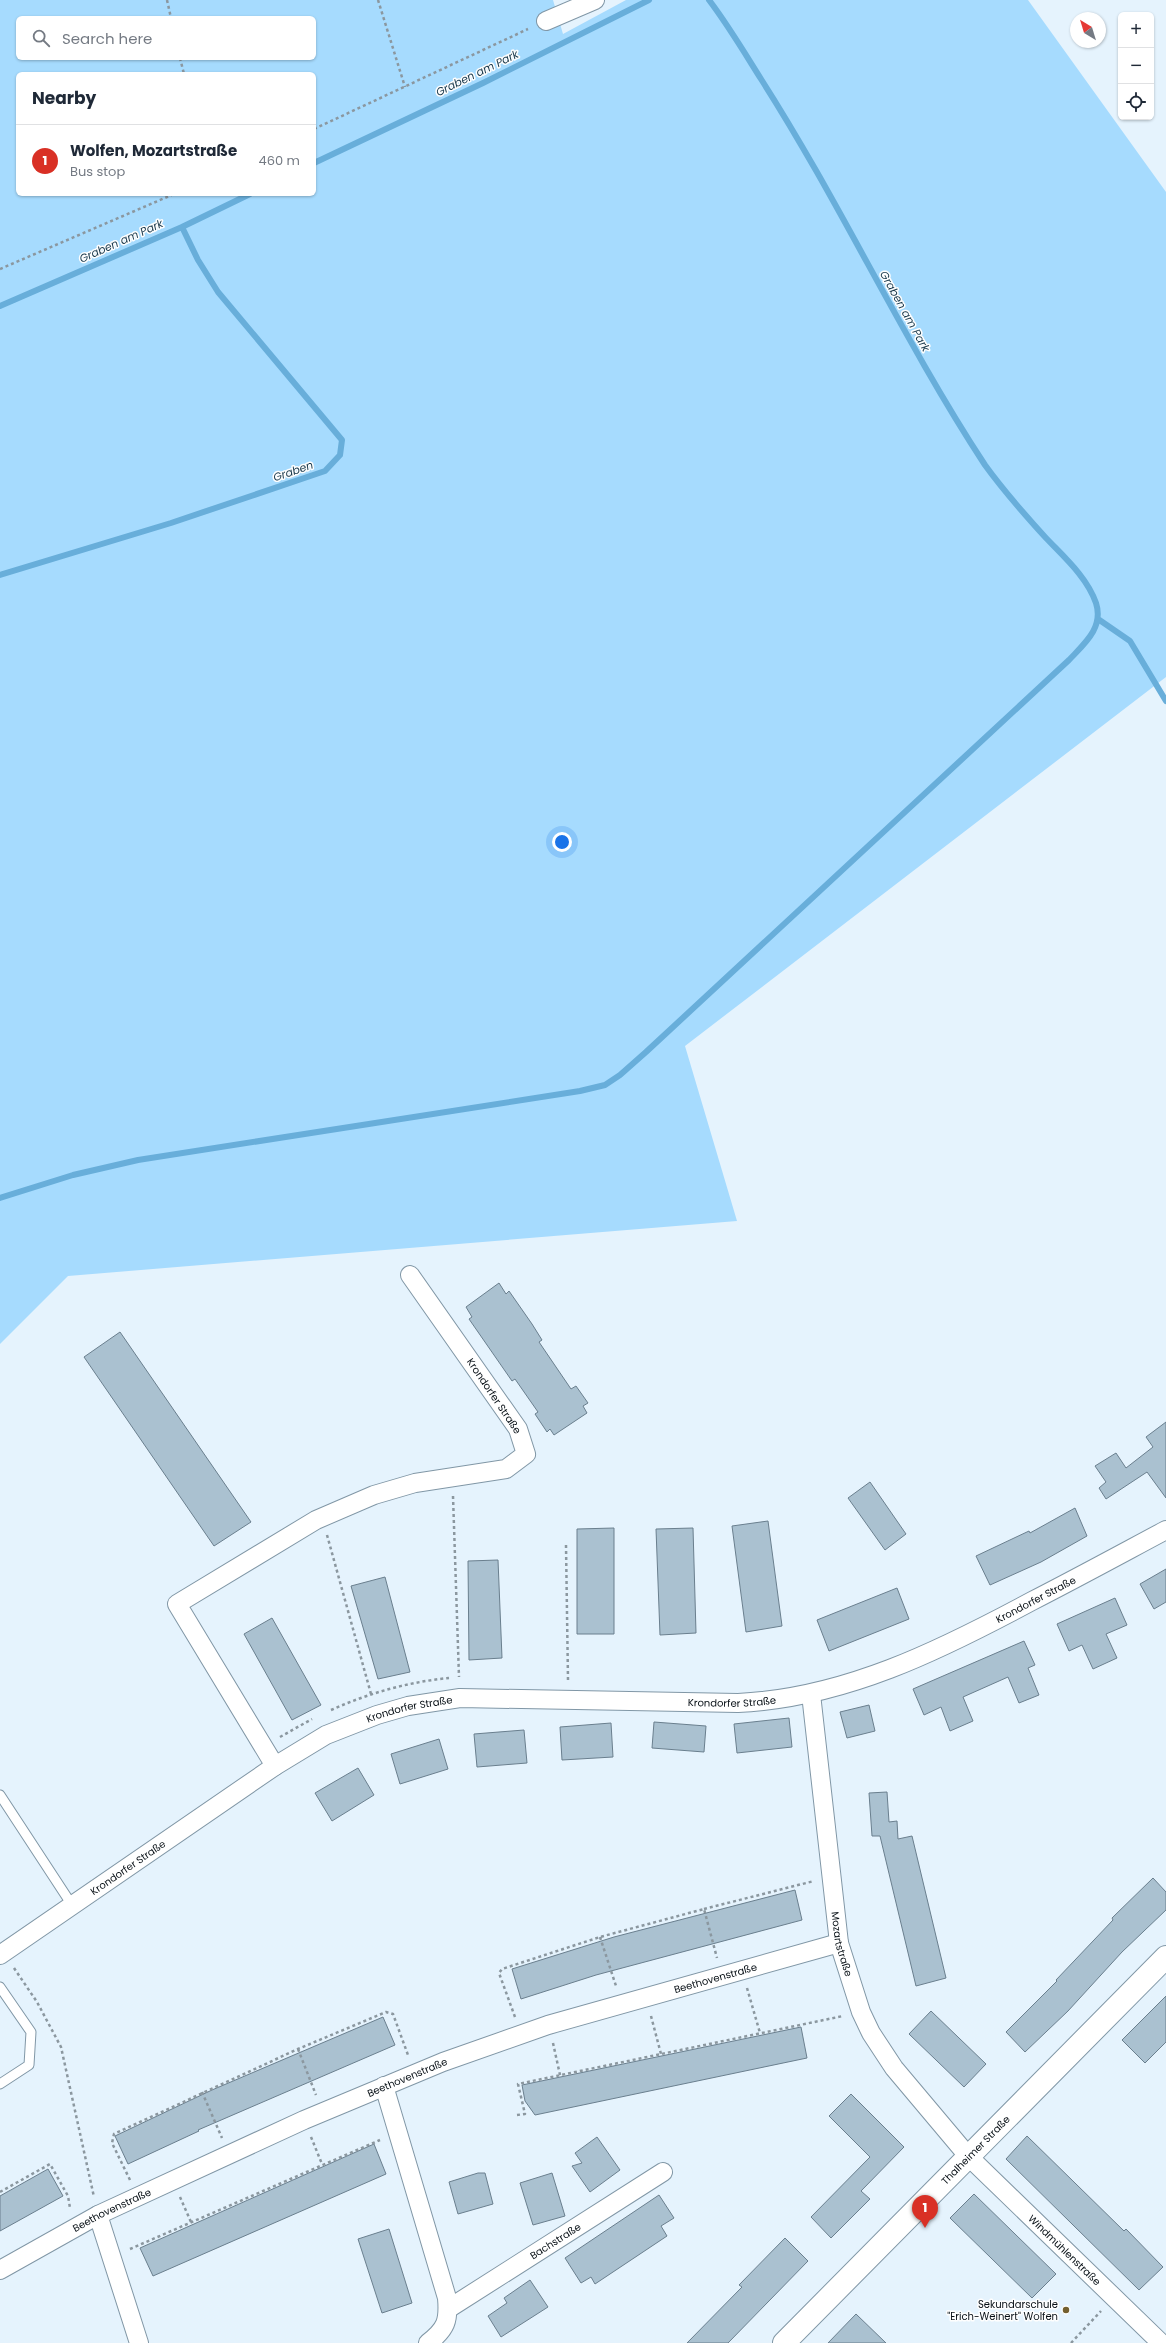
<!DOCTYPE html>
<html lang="en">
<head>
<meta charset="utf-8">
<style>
  :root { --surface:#fff; --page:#f6f6f7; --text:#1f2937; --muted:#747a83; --line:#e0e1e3; --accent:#d93025 }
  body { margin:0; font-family:Poppins,sans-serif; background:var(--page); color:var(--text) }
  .controls { position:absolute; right:12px; top:12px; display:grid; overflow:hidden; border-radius:6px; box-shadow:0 1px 3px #0004 }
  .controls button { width:36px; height:36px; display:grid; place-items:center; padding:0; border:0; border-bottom:1px solid var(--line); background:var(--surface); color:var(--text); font:20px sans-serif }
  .compass { position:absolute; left:1070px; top:12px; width:36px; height:36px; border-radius:50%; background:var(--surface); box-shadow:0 1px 3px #0004; rotate:322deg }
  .you { position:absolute; left:562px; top:842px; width:14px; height:14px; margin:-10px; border:3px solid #fff; border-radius:50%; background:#1a73e8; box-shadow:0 0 0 6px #1a73e833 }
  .badge { display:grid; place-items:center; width:26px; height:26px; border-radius:50%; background:var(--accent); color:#fff; font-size:13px; font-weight:700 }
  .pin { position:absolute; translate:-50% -33px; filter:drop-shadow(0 1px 2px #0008) }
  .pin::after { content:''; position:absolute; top:21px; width:14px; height:12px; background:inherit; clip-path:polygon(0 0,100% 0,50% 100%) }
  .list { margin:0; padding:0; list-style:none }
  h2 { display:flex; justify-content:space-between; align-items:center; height:52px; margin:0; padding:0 16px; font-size:17px }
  h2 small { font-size:13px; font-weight:400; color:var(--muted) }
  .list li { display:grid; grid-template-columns:26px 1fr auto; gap:12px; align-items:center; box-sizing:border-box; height:72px; padding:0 16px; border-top:1px solid var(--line) }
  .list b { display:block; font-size:15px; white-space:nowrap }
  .list p { margin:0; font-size:13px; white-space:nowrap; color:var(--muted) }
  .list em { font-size:13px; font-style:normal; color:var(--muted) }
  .icon { flex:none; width:22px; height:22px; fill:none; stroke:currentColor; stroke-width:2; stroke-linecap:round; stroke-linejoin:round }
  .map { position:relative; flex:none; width:1166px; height:2343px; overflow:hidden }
  .search { position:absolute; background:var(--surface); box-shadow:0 1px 3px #0004; left:16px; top:16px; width:300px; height:44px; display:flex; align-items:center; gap:10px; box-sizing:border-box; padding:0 14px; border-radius:6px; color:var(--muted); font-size:15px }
  .panel { position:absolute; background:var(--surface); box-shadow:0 1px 3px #0004; left:16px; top:72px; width:300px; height:124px; border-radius:6px }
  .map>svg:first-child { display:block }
</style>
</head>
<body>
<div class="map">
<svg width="1166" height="2343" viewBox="0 0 1166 2343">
  <rect width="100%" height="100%" fill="#e5f3fd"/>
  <path fill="#a6dbfe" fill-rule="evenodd" d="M 0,0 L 553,0 L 563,34 L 626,0 L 1028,0 L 1166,192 L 1166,677 L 685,1046 L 737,1221 L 68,1276 L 0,1344 ZM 18,18 L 314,18 L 314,58 L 18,58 ZM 18,74 L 314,74 L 314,194 L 18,194 Z"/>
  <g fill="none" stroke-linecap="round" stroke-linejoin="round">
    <path stroke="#68aeda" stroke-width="6" d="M 314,163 L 483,83 L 649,0
      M 0,306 L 182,227 L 250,194
      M 0,575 L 171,523 L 325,471 L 340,455 L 342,440 L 218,292 L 198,260 L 182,227
      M 1098,619 L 1130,641 L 1166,701
      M 0,1198 L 73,1175 L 138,1160 L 580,1091 L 605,1085 L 620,1075 L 646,1052 L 1069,660 C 1084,644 1104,628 1096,603 C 1087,577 1064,557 1046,538 C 1025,515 1003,490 985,465 C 903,340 841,204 761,79 C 744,52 728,25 709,0"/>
  </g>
  <path fill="#aac1d0" stroke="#6a7f8e" d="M 499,1283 L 506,1294 L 509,1291 L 532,1324 L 542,1340 L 539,1342 L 571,1389 L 576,1386 L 588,1403 L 583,1406 L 587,1413 L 554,1435 L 550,1429 L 547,1432 L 535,1414 L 538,1412 L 515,1379 L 512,1381 L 469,1319 L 472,1317 L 466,1307 Z
    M 120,1332 L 251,1522 L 214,1546 L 84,1357 Z
    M 1166,1422 L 1166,1498 L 1147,1472 L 1106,1499 L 1099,1488 L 1106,1482 L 1095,1466 L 1116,1453 L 1126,1468 L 1153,1447 L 1146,1437 Z
    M 870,1482 L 906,1534 L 885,1550 L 848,1498 Z
    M 1075,1508 L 1087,1536 L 1041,1562 L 990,1585 L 976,1556 L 1029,1531 L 1030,1533 Z
    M 768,1521 L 782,1626 L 746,1632 L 732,1526 Z
    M 614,1528 L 614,1634 L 577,1634 L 577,1529 Z
    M 693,1528 L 696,1633 L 660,1635 L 656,1529 Z
    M 498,1560 L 502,1658 L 469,1660 L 468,1561 Z
    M 1166,1569 L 1166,1602 L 1154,1609 L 1140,1584 Z
    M 385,1577 L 410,1672 L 378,1679 L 351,1586 Z
    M 897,1588 L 909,1619 L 829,1651 L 817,1620 Z
    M 1115,1598 L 1127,1625 L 1106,1634 L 1117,1658 L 1093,1669 L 1082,1645 L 1069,1651 L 1057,1624 Z
    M 272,1618 L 321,1705 L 292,1720 L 244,1634 Z
    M 1024,1641 L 1035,1665 L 1028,1668 L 1039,1695 L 1019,1703 L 1008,1677 L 963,1697 L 973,1721 L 950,1731 L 941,1707 L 924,1715 L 913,1689 Z
    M 869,1705 L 875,1731 L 847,1738 L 840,1712 Z
    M 789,1718 L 792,1747 L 737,1753 L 734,1724 Z
    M 654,1722 L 706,1726 L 704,1752 L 652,1748 Z
    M 611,1723 L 613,1757 L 562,1760 L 560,1727 Z
    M 524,1730 L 527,1763 L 477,1767 L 474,1734 Z
    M 439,1739 L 448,1769 L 400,1784 L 391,1754 Z
    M 358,1768 L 374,1795 L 332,1821 L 315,1793 Z
    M 887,1792 L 889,1822 L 897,1821 L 898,1839 L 912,1836 L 946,1978 L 916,1986 L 880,1836 L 872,1836 L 869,1793 Z
    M 1153,1878 L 1166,1892 L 1166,1910 L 1122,1952 L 1068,2011 L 1025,2052 L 1006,2032 L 1057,1981 L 1056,1980 L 1113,1920 L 1112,1918 Z
    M 795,1890 L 802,1920 L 596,1975 L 521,1999 L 512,1969 L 614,1937 Z
    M 1166,1996 L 1166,2042 L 1145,2063 L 1122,2040 Z
    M 931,2011 L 986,2064 L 964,2087 L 909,2034 Z
    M 383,2017 L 395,2045 L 198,2130 L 199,2131 L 128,2164 L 115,2136 L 212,2090 Z
    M 801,2027 L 807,2058 L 535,2115 L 525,2101 L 522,2085 Z
    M 851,2094 L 904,2147 L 861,2191 L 870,2199 L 831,2238 L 811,2217 L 870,2157 L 829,2116 Z
    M 1027,2136 L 1124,2231 L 1126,2229 L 1163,2267 L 1139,2290 L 1006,2159 Z
    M 597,2137 L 620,2170 L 590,2192 L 572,2166 L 582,2163 L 575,2153 Z
    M 374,2144 L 386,2174 L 153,2276 L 140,2248 Z
    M 48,2169 L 63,2196 L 0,2231 L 0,2196 Z
    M 478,2173 L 485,2173 L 493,2204 L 458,2214 L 449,2182 Z
    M 552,2173 L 565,2216 L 533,2225 L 520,2183 Z
    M 974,2194 L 1056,2274 L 1032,2298 L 950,2218 Z
    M 659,2195 L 674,2218 L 661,2226 L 667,2236 L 595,2284 L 591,2277 L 581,2283 L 565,2258 Z
    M 389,2229 L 412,2303 L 382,2313 L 358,2239 Z
    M 785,2238 L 808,2261 L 728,2343 L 687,2343 L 742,2287 L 739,2285 Z
    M 530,2280 L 548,2307 L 501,2337 L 488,2316 L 507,2303 L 504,2298 Z
    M 856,2314 L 886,2343 L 828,2343 Z"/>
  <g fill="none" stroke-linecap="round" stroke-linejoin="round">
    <defs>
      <path id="lane" d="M 0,1795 L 72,1905
        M 0,1987 L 31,2032 L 29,2065 L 0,2084"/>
      <g id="street">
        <path d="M 546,21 L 595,0"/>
        <path id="s1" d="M 811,1694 L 839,1943 L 861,2012 L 871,2033 L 894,2068 L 968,2156 L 1161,2343"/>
        <path d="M 275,1766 L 177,1604 L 316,1520 L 374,1495 L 415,1483 L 506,1469 L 526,1454 L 518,1429 L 410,1275"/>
        <path id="s2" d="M 0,1955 L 275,1766 L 326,1735 L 377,1715 L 408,1706 L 460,1698 L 738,1703 C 844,1698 939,1651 1032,1601 C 1077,1578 1121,1554 1166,1530"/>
        <path d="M 384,2086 L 447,2298 C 449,2321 446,2329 428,2343"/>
        <path d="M 98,2215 L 139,2343"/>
        <path id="s3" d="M 0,2270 L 98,2215 L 304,2120 L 443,2062 L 548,2025 L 839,1943"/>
        <path id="s4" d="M 448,2309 L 663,2172"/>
      </g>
      <g id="secondary">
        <path id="s5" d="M 784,2343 L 1166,1957"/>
      </g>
    </defs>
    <use href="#lane" stroke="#8197a6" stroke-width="11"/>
    <use href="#street" stroke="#8197a6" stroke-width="20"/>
    <use href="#secondary" stroke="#8197a6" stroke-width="24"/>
    <path stroke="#8b979f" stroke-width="2.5" stroke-dasharray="3 3" stroke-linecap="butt" d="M 167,0 L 171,18
      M 378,0 L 405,87
      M 180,58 L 184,74
      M 314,129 L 528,29
      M 0,269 L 174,194
      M 453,1496 L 459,1677
      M 327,1535 L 371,1694
      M 566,1545 L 568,1680
      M 331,1710 C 369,1693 408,1682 449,1678
      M 280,1737 L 312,1719
      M 704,1909 L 814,1881
      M 600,1937 L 616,1986
      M 14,1968 L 37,2002 L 61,2047 L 94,2197
      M 747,1988 L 760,2033
      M 651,2016 L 661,2054
      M 515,2017 L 499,1973 L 502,1969 L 600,1937 L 704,1909 L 717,1958
      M 553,2043 L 560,2075
      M 298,2049 L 316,2095
      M 202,2092 L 222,2138
      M 517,2115 L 525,2114 L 518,2084 L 843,2016
      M 311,2137 L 322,2164
      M 130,2180 L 112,2143 L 114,2134 L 298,2049 L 386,2012 L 393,2014 L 408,2055
      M 0,2192 L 50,2164 L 68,2196 L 70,2208
      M 180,2197 L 191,2222
      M 130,2249 L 380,2140
      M 1071,2343 L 1101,2311"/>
    <use href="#lane" stroke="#fff" stroke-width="9"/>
    <use href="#street" stroke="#fff" stroke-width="18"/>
    <use href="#secondary" stroke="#fff" stroke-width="22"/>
  </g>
  <circle fill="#735f2e" stroke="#fefefe" stroke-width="1.5" cx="1066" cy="2310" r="4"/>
  <g text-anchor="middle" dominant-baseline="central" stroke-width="3" stroke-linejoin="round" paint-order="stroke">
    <g font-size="10" fill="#070f15" stroke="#fefefe">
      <text transform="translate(494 1396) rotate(56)">Krondorfer Straße</text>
      <text stroke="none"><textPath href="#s2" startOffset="1129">Krondorfer Straße</textPath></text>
      <text stroke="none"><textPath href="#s2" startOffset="805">Krondorfer Straße</textPath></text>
      <text stroke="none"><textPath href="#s2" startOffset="481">Krondorfer Straße</textPath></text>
      <text stroke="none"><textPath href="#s2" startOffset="155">Krondorfer Straße</textPath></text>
      <text stroke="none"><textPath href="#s1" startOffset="252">Mozartstraße</textPath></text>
      <text stroke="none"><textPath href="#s3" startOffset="775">Beethovenstraße</textPath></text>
      <text stroke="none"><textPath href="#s3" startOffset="451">Beethovenstraße</textPath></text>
      <text stroke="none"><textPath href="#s5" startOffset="272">Thalheimer Straße</textPath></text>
      <text stroke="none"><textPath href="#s3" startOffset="127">Beethovenstraße</textPath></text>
      <text stroke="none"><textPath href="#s4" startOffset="127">Bachstraße</textPath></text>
      <text stroke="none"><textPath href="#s1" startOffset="638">Windmühlenstraße</textPath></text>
    </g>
    <g font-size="10" fill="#070f15" stroke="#fefefe" text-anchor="end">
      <text x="1058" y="2304">Sekundarschule<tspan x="1058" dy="12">"Erich-Weinert" Wolfen</tspan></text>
    </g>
    <g font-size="11" font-style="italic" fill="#19394c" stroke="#fefefe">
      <text transform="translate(477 73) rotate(-26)">Graben am Park</text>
      <text transform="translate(121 241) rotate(-24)">Graben am Park</text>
      <text transform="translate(905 311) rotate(61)">Graben am Park</text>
      <text transform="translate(293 471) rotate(-19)">Graben</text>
    </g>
  </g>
</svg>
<div class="controls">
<button>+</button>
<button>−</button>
<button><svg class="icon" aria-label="locate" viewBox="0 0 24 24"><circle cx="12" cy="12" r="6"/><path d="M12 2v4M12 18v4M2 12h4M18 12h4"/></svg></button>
</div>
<svg class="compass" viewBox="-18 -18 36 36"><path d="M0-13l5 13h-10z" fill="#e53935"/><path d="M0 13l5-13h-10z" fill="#747a83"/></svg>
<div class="you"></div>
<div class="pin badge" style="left:925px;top:2228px">1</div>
<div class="search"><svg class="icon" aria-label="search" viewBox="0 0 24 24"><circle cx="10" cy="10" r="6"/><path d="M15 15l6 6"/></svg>Search here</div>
<section class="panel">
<h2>Nearby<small></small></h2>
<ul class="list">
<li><span class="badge">1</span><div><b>Wolfen, Mozartstraße</b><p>Bus stop</p></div><em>460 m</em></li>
</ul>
</section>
</div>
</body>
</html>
